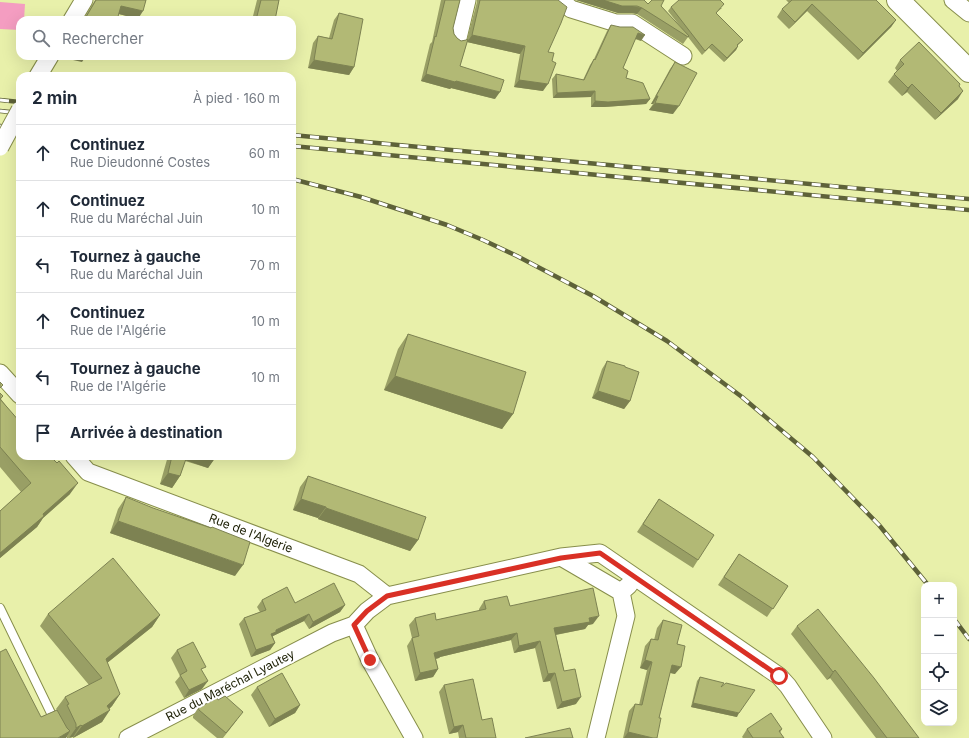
<!DOCTYPE html>
<html lang="fr">
<head>
<meta charset="utf-8">
<style>
  :root { --surface:#fff; --page:#f6f6f7; --text:#1f2937; --muted:#747a83; --line:#e0e1e3 }
  body { margin:0; font-family:Inter,sans-serif; background:var(--page); color:var(--text) }
  .controls { position:absolute; right:12px; bottom:12px; display:grid; overflow:hidden; border-radius:8px; box-shadow:0 4px 16px #0002 }
  .controls button { width:36px; height:36px; display:grid; place-items:center; padding:0; border:0; border-bottom:1px solid var(--line); background:var(--surface); color:var(--text); font:20px sans-serif }
  .stop { position:absolute; width:12px; height:12px; margin:-9px; border:3px solid #d93025; border-radius:50%; background:#fff }
  .stop.end { background:#d93025; border-color:#fff; box-shadow:0 1px 4px #0008 }
  .list { margin:0; padding:0; list-style:none }
  h2 { display:flex; justify-content:space-between; align-items:center; height:52px; margin:0; padding:0 16px; font-size:17px }
  h2 small { font-size:13px; font-weight:400; color:var(--muted) }
  .list li { display:grid; grid-template-columns:26px 1fr auto; gap:12px; align-items:center; box-sizing:border-box; height:56px; padding:0 16px; border-top:1px solid var(--line) }
  .list b { display:block; font-size:15px; white-space:nowrap }
  .list p { margin:0; font-size:13px; white-space:nowrap; color:var(--muted) }
  .list em { font-size:13px; font-style:normal; color:var(--muted) }
  .icon { flex:none; width:22px; height:22px; fill:none; stroke:currentColor; stroke-width:2; stroke-linecap:round; stroke-linejoin:round }
  .map { position:relative; flex:none; width:969px; height:738px; overflow:hidden }
  .search { position:absolute; background:var(--surface); box-shadow:0 4px 16px #0002; left:16px; top:16px; width:280px; height:44px; display:flex; align-items:center; gap:10px; box-sizing:border-box; padding:0 14px; border-radius:12px; color:var(--muted); font-size:15px }
  .panel { position:absolute; background:var(--surface); box-shadow:0 4px 16px #0002; left:16px; top:72px; width:280px; height:388px; border-radius:12px }
  .map>svg:first-child { display:block }
</style>
</head>
<body>
<div class="map">
<svg width="969" height="738" viewBox="0 0 969 738">
  <rect width="100%" height="100%" fill="#e8f0aa"/>
  <path fill="#f49dc1" d="M 0,2 L 25,4 L 24,20 L 20,20 L 20,30 L 0,29 Z"/>
  <g fill="none" stroke-linecap="round" stroke-linejoin="round">
    <defs>
      <path id="lane" d="M 0,608 L 63,738"/>
      <path id="street" d="M 560,0 L 571,9 L 616,23 L 632,23 L 683,56
        M 953,0 L 969,13
        M 72,20 L 84,0
        M 458,38 L 467,0
        M 38,76 L 50,56
        M 0,373 L 20,395
        M 74,456 L 88,472 L 359,574 L 387,596
        M 561,557 L 621,592 L 629,585
        M 354,625 L 370,660 L 414,738
        M 128,738 L 332,633 L 354,625 L 367,611 L 387,596 L 561,557 L 600,553 L 779,676 L 788,686 L 823,738
        M 596,738 L 626,616 L 621,592"/>
      <path id="secondary" d="M 898,0 L 969,71"/>
    </defs>
    <use href="#lane" stroke="#878e4b" stroke-width="10"/>
    <use href="#street" stroke="#878e4b" stroke-width="19"/>
    <use href="#secondary" stroke="#878e4b" stroke-width="24"/>
    <use href="#lane" stroke="#fff" stroke-width="8"/>
    <use href="#street" stroke="#fff" stroke-width="17"/>
    <use href="#secondary" stroke="#fff" stroke-width="22"/>
    <defs>
      <path id="rail" d="M 0,100 L 20,102
        M 0,111 L 20,113
        M 0,126 L 20,130
        M 292,135 L 969,199
        M 292,146 L 969,210
        M 292,179 L 361,197 L 447,225 L 483,240 L 517,256 L 593,296 L 667,341 L 742,397 L 813,457 L 879,525 L 928,585
        M 954,619 L 969,639"/>
    </defs>
    <use href="#rail" stroke="#5e6239" stroke-width="4.5"/>
    <use href="#rail" stroke="#fff" stroke-width="3" stroke-dasharray="9" stroke-linecap="butt"/>
    <defs>
      <path id="street-bridge" d="M 0,147 L 20,110"/>
    </defs>
    <use href="#street-bridge" stroke="#878e4b" stroke-width="19" stroke-linecap="butt"/>
    <use href="#street-bridge" stroke="#fff" stroke-width="17"/>
  </g>
  <path fill="#999f65" d="M 95,0 L 146,0 L 138,19 L 119,14 L 83,20 Z
    M 257,0 L 279,0 L 275,20 L 252,20 Z
    M 441,0 L 460,0 L 453,28 L 454,34 L 457,38 L 461,41 L 466,40 L 467,39 L 477,2 L 477,0 L 558,0 L 548,52 L 543,91 L 514,87 L 520,54 L 467,42 L 460,66 L 495,99 L 451,88 L 450,89 L 421,81 L 430,44 L 432,42 Z
    M 576,0 L 644,0 L 648,4 L 661,6 L 683,30 L 668,11 L 671,7 L 722,8 L 716,13 L 743,40 L 738,45 L 738,46 L 736,50 L 724,62 L 709,48 L 702,55 L 688,37 L 683,44 L 637,14 L 632,13 L 618,13 Z
    M 786,0 L 876,0 L 896,20 L 891,27 L 858,60 L 807,11 L 789,29 L 777,17 L 782,9 L 789,3 Z
    M 339,13 L 354,67 L 349,75 L 308,68 L 313,43 L 318,36 L 329,38 L 334,20 Z
    M 611,25 L 641,41 L 635,39 L 623,68 L 626,78 L 650,99 L 646,104 L 604,107 L 591,107 L 591,97 L 553,98 L 552,79 L 556,74 L 583,80 L 590,65 L 594,59 L 607,31 Z
    M 900,60 L 959,86 L 958,99 L 935,120 L 907,92 L 902,96 L 888,82 L 894,74 L 897,71 L 895,68 Z
    M 675,62 L 673,114 L 649,110 L 653,104 L 651,104 L 670,69 Z
    M 408,334 L 513,414 L 502,429 L 384,390 L 398,349 Z
    M 607,361 L 625,367 L 630,401 L 624,409 L 592,398 L 602,369 Z
    M 0,393 L 3,396 L 1,399 L 70,494 L 43,518 L 37,527 L 0,558 L 0,511 L 21,492 L 0,467 Z
    M 168,456 L 216,456 L 208,468 L 185,461 L 180,476 L 172,488 L 160,484 Z
    M 308,476 L 418,540 L 410,551 L 318,519 L 318,518 L 293,510 L 300,487 Z
    M 126,497 L 235,576 L 110,533 L 118,509 Z
    M 659,499 L 698,560 L 693,568 L 637,532 Z
    M 739,554 L 788,586 L 767,617 L 718,585 Z
    M 262,600 L 295,603 L 345,605 L 340,612 L 309,629 L 304,621 L 273,636 L 273,637 L 275,643 L 270,650 L 251,657 L 239,624 L 244,618 L 260,612 L 257,607 Z
    M 484,601 L 510,606 L 593,624 L 588,625 L 585,629 L 556,635 L 564,671 L 576,704 L 557,709 L 550,681 L 543,682 L 535,648 L 514,653 L 511,640 L 440,657 L 439,658 L 436,659 L 438,669 L 433,677 L 415,681 L 407,646 L 412,638 L 409,625 L 415,618 L 436,620 L 479,611 L 479,609 Z
    M 48,614 L 160,615 L 152,627 L 107,663 L 120,694 L 112,706 L 109,709 L 102,722 L 73,738 L 73,737 L 68,738 L 68,735 L 66,738 L 41,717 L 57,710 L 56,709 L 65,697 L 89,685 L 40,626 Z
    M 663,620 L 677,644 L 675,674 L 670,673 L 659,718 L 657,738 L 623,738 L 629,711 L 635,704 L 639,705 L 647,670 L 640,668 L 645,646 L 651,639 L 654,640 L 657,628 Z
    M 797,626 L 919,738 L 876,738 L 830,678 L 827,680 L 791,634 Z
    M 177,650 L 202,672 L 202,689 L 184,698 L 175,682 L 180,676 L 171,658 Z
    M 700,677 L 721,687 L 737,717 L 691,707 L 697,681 Z
    M 444,685 L 482,720 L 496,738 L 459,738 L 458,732 L 449,734 L 439,692 Z
    M 257,687 L 300,705 L 295,713 L 269,727 L 251,695 Z
    M 198,708 L 237,720 L 223,738 L 217,738 L 193,718 L 193,716 Z
    M 747,729 L 782,729 L 780,733 L 784,738 L 743,738 L 742,737 Z"/>
  <path fill="#7d8252" d="M 576,0 L 603,0 L 642,8 L 637,14 L 632,13 L 618,13 Z
    M 812,4 L 807,11 L 789,29 L 795,22 Z
    M 121,6 L 143,11 L 138,19 L 115,13 Z
    M 896,20 L 891,27 L 858,60 L 863,53 Z
    M 638,33 L 645,35 L 641,41 L 634,38 Z
    M 472,35 L 525,46 L 520,54 L 467,42 Z
    M 738,46 L 736,50 L 724,62 L 727,58 Z
    M 62,56 L 86,56 L 82,62 L 73,60 Z
    M 314,60 L 354,67 L 349,75 L 308,68 Z
    M 426,74 L 456,81 L 500,92 L 495,99 L 451,88 L 450,89 L 421,81 Z
    M 519,80 L 548,84 L 543,91 L 514,87 Z
    M 912,84 L 907,92 L 902,96 L 908,88 Z
    M 595,91 L 591,97 L 553,98 L 557,93 Z
    M 963,91 L 958,99 L 935,120 L 941,113 Z
    M 656,96 L 658,96 L 653,104 L 651,104 Z
    M 650,99 L 646,104 L 604,107 L 591,107 L 595,101 Z
    M 655,103 L 679,106 L 673,114 L 649,110 Z
    M 395,376 L 513,414 L 502,429 L 384,390 Z
    M 598,391 L 630,401 L 624,409 L 592,398 Z
    M 184,456 L 214,456 L 216,457 L 208,468 L 182,459 Z
    M 168,473 L 180,476 L 172,488 L 160,484 Z
    M 78,483 L 70,494 L 43,518 L 37,527 L 0,558 L 0,553 L 43,514 Z
    M 301,499 L 326,507 L 318,518 L 293,510 Z
    M 326,508 L 418,540 L 410,551 L 318,519 Z
    M 118,521 L 243,565 L 235,576 L 110,533 Z
    M 345,605 L 340,612 L 309,629 L 313,622 Z
    M 309,614 L 304,621 L 273,636 L 271,638 L 271,634 L 276,630 Z
    M 160,615 L 152,627 L 97,671 L 106,659 Z
    M 599,616 L 593,624 L 588,625 L 585,629 L 549,636 L 554,628 L 589,618 Z
    M 517,633 L 511,640 L 440,657 L 439,658 L 429,660 L 434,653 L 444,650 Z
    M 540,641 L 535,648 L 514,653 L 519,646 Z
    M 275,643 L 270,650 L 251,657 L 256,650 Z
    M 645,660 L 652,662 L 647,670 L 640,668 Z
    M 672,665 L 681,667 L 675,674 L 667,672 Z
    M 438,669 L 433,677 L 415,681 L 420,673 Z
    M 835,670 L 830,678 L 827,680 L 833,672 Z
    M 555,673 L 550,681 L 543,682 L 548,674 Z
    M 208,681 L 202,689 L 184,698 L 189,690 Z
    M 120,694 L 112,706 L 104,714 L 110,710 L 102,722 L 73,738 L 82,726 L 107,706 Z
    M 581,697 L 576,704 L 557,709 L 562,702 Z
    M 693,703 L 739,713 L 737,717 L 691,707 Z
    M 300,705 L 295,713 L 269,727 L 275,719 Z
    M 81,725 L 73,737 L 69,738 L 76,728 Z
    M 463,725 L 458,732 L 449,734 L 454,727 Z
    M 70,731 L 66,738 L 58,738 Z
    M 628,732 L 653,738 L 624,738 Z"/>
  <path fill="#b2b975" stroke="#7d8252" d="M 96,0 L 146,0 L 143,11 L 121,6 L 117,20 L 83,20 L 86,17 Z
    M 261,0 L 279,0 L 275,20 L 256,20 Z
    M 445,0 L 460,0 L 453,28 L 454,34 L 457,38 L 461,41 L 466,40 L 468,39 L 460,66 L 504,80 L 500,92 L 456,81 L 455,82 L 426,74 L 435,36 L 436,37 Z
    M 480,0 L 558,0 L 567,7 L 561,23 L 548,52 L 554,53 L 552,61 L 556,63 L 548,84 L 519,80 L 525,46 L 472,35 Z
    M 603,0 L 644,0 L 648,4 L 652,0 L 664,0 L 661,6 L 689,36 L 688,37 L 642,8 L 637,6 L 622,6 Z
    M 679,0 L 720,0 L 724,4 L 716,13 L 743,40 L 737,45 L 738,46 L 727,58 L 712,44 L 705,51 L 671,7 Z
    M 792,0 L 876,0 L 896,20 L 863,53 L 812,4 L 795,22 L 782,9 Z
    M 339,13 L 363,19 L 354,67 L 314,60 L 318,36 L 332,39 Z
    M 611,25 L 620,27 L 633,27 L 645,35 L 638,33 L 623,68 L 628,71 L 626,78 L 643,83 L 650,99 L 608,102 L 595,101 L 595,91 L 557,93 L 556,74 L 584,80 L 594,59 L 595,60 Z
    M 919,42 L 960,84 L 959,86 L 963,91 L 941,113 L 912,84 L 908,88 L 894,74 L 904,64 L 900,60 Z
    M 675,62 L 697,73 L 679,106 L 655,103 L 658,96 L 656,96 Z
    M 408,334 L 526,372 L 513,414 L 395,376 Z
    M 607,361 L 625,366 L 625,367 L 639,372 L 630,401 L 598,391 Z
    M 0,382 L 3,385 L 0,388 Z
    M 0,393 L 3,396 L 0,399 L 20,422 L 20,456 L 50,456 L 57,463 L 59,461 L 78,483 L 43,514 L 44,516 L 0,553 L 0,511 L 31,483 L 0,447 Z
    M 172,456 L 187,456 L 180,476 L 168,473 Z
    M 308,476 L 426,517 L 418,540 L 326,508 L 326,507 L 301,499 Z
    M 126,497 L 153,508 L 211,528 L 212,527 L 250,542 L 243,565 L 118,521 Z
    M 659,499 L 714,535 L 698,560 L 643,524 Z
    M 739,554 L 788,586 L 773,609 L 724,577 Z
    M 113,558 L 160,615 L 106,659 L 120,694 L 107,706 L 110,710 L 82,726 L 81,725 L 76,728 L 76,724 L 67,705 L 69,704 L 65,697 L 102,678 L 48,614 Z
    M 334,583 L 345,605 L 313,622 L 309,614 L 276,630 L 276,632 L 271,634 L 275,643 L 256,650 L 244,618 L 266,610 L 262,600 L 287,587 L 295,603 Z
    M 593,588 L 599,616 L 589,618 L 590,622 L 554,628 L 564,671 L 575,669 L 581,697 L 562,702 L 555,673 L 548,674 L 540,641 L 519,646 L 517,633 L 444,650 L 434,653 L 438,669 L 420,673 L 412,638 L 419,636 L 415,618 L 435,613 L 436,620 L 486,609 L 484,601 L 507,596 L 510,606 Z
    M 818,609 L 874,678 L 919,738 L 887,738 L 835,670 L 833,672 L 797,626 Z
    M 663,620 L 682,625 L 677,644 L 685,646 L 681,667 L 672,665 L 659,718 L 661,718 L 657,738 L 653,738 L 628,732 L 635,704 L 642,705 L 652,662 L 645,660 L 651,639 L 658,640 Z
    M 193,642 L 206,667 L 201,669 L 208,681 L 189,690 L 180,675 L 187,671 L 177,650 Z
    M 6,649 L 41,717 L 57,710 L 67,728 L 70,731 L 58,738 L 0,738 L 0,652 Z
    M 282,673 L 300,705 L 275,719 L 257,687 Z
    M 700,677 L 724,683 L 721,687 L 726,683 L 755,690 L 739,713 L 693,703 Z
    M 473,679 L 482,720 L 492,718 L 496,738 L 466,738 L 463,725 L 454,727 L 444,685 Z
    M 225,696 L 243,712 L 226,733 L 199,710 L 198,708 L 217,698 L 218,700 Z
    M 771,713 L 782,729 L 779,731 L 784,738 L 753,738 L 747,729 Z
    M 570,728 L 573,738 L 525,738 Z"/>
  <g fill="none" stroke-linecap="round" stroke-linejoin="round">
    <path stroke="#d93025" stroke-width="5" d="M 370,660 L 354,625 L 367,611 L 387,596 L 561,558 L 600,553 L 779,676"/>
  </g>
  <g text-anchor="middle" dominant-baseline="central" stroke-width="4" stroke-linejoin="round" paint-order="stroke">
    <g font-size="12" fill="#1b1e03" stroke="#fff">
      <text transform="translate(251 533) rotate(21)">Rue de l'Algérie</text>
      <text transform="translate(230 685) rotate(-27)">Rue du Maréchal Lyautey</text>
    </g>
  </g>
</svg>
<div class="controls">
<button>+</button>
<button>−</button>
<button><svg class="icon" aria-label="locate" viewBox="0 0 24 24"><circle cx="12" cy="12" r="6"/><path d="M12 2v4M12 18v4M2 12h4M18 12h4"/></svg></button>
<button><svg class="icon" aria-label="layers" viewBox="0 0 24 24"><path d="M12 4l9 5-9 5-9-5zM3 14l9 5 9-5"/></svg></button>
</div>
<div class="stop" style="left:779px;top:676px"></div>
<div class="stop end" style="left:370px;top:660px"></div>
<div class="search"><svg class="icon" aria-label="search" viewBox="0 0 24 24"><circle cx="10" cy="10" r="6"/><path d="M15 15l6 6"/></svg>Rechercher</div>
<section class="panel">
<h2>2 min<small>À pied · 160 m</small></h2>
<ul class="list">
<li><svg class="icon" aria-label="ahead" viewBox="0 0 24 24"><path d="M12 20V5M6 11l6-6 6 6"/></svg><div><b>Continuez</b><p>Rue Dieudonné Costes</p></div><em>60 m</em></li>
<li><svg class="icon" aria-label="ahead" viewBox="0 0 24 24"><path d="M12 20V5M6 11l6-6 6 6"/></svg><div><b>Continuez</b><p>Rue du Maréchal Juin</p></div><em>10 m</em></li>
<li><svg class="icon" aria-label="left" viewBox="0 0 24 24"><path d="M17 20v-9H6M10 6l-5 5 5 5"/></svg><div><b>Tournez à gauche</b><p>Rue du Maréchal Juin</p></div><em>70 m</em></li>
<li><svg class="icon" aria-label="ahead" viewBox="0 0 24 24"><path d="M12 20V5M6 11l6-6 6 6"/></svg><div><b>Continuez</b><p>Rue de l'Algérie</p></div><em>10 m</em></li>
<li><svg class="icon" aria-label="left" viewBox="0 0 24 24"><path d="M17 20v-9H6M10 6l-5 5 5 5"/></svg><div><b>Tournez à gauche</b><p>Rue de l'Algérie</p></div><em>10 m</em></li>
<li><svg class="icon" aria-label="arrive" viewBox="0 0 24 24"><path d="M6 21V4h12l-3 4 3 4H6"/></svg><div><b>Arrivée à destination</b></div></li>
</ul>
</section>
</div>
</body>
</html>
